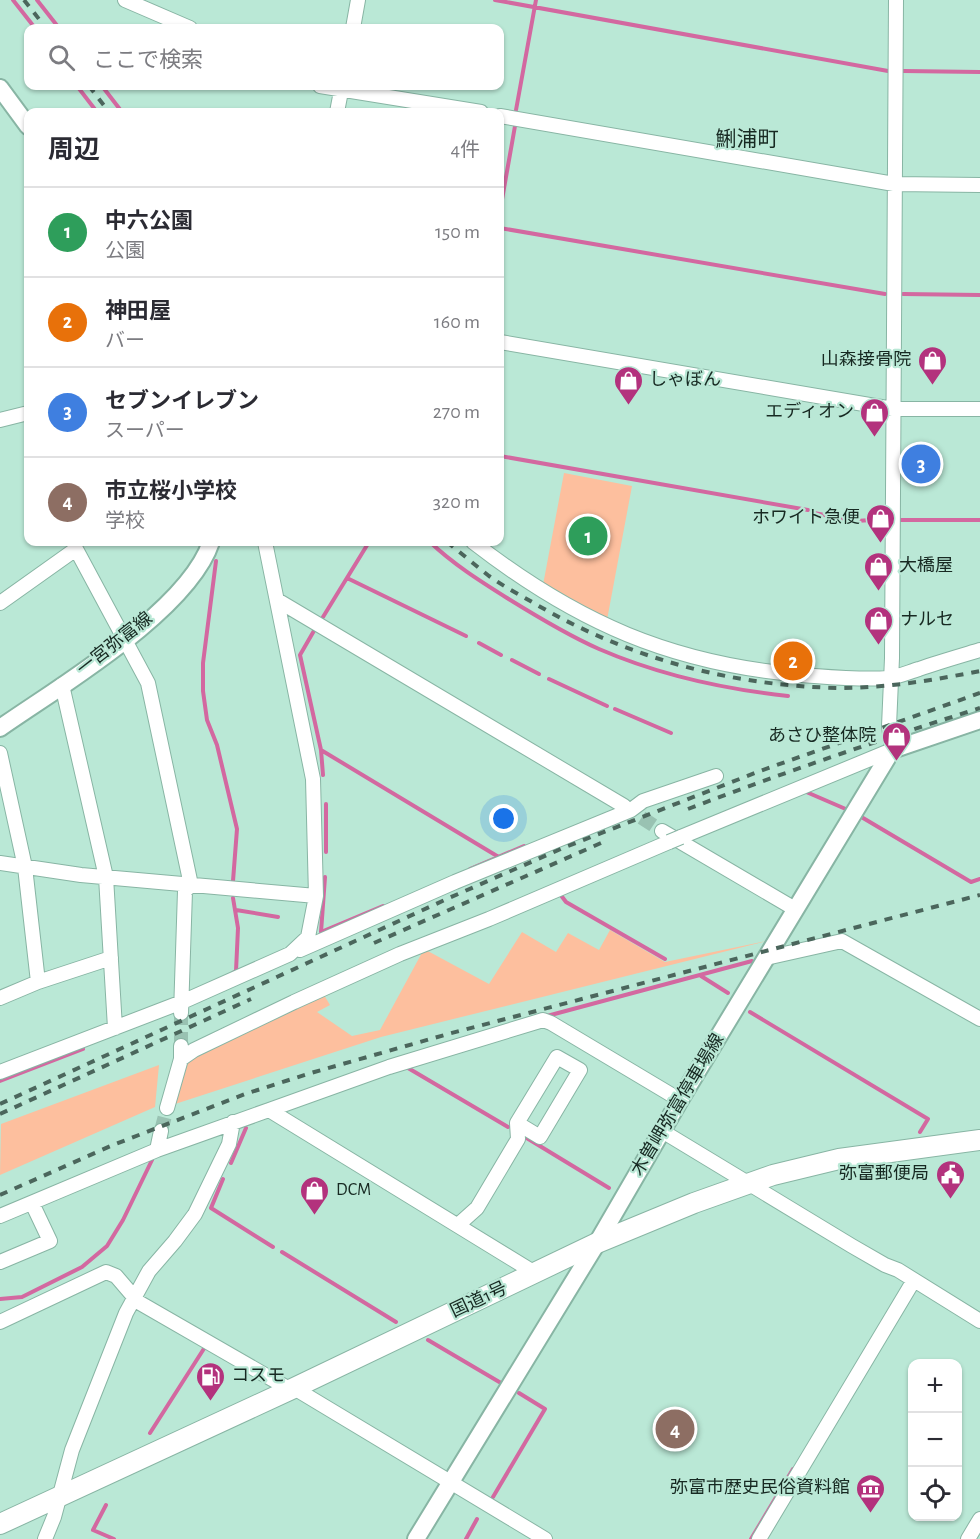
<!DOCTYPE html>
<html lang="ja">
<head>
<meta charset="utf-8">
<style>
  :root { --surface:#fff; --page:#f2f2f3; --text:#2b2b33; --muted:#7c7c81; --line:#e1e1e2; --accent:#7c3aed }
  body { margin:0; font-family:"Alegreya Sans","Noto Sans JP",sans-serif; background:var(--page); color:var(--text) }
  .controls { position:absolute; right:18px; bottom:18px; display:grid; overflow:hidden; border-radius:12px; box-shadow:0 2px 4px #0004 }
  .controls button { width:54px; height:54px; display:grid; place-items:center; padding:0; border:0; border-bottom:2px solid var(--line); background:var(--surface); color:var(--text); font:30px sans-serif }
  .you { position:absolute; left:504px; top:819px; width:21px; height:21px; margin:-15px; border:4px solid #fff; border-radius:50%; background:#1a73e8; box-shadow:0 0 0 9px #1a73e833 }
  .badge { display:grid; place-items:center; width:39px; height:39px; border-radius:50%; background:var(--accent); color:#fff; font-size:20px; font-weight:700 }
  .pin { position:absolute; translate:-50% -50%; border:3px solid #fff; box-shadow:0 2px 6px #0006 }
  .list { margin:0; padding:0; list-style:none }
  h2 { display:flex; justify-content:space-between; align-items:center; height:78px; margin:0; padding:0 24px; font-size:26px }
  h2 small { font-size:20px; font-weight:400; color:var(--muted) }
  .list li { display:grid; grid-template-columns:39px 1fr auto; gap:18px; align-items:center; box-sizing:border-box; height:90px; padding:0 24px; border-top:2px solid var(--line) }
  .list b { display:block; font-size:22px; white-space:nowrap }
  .list p { margin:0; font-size:20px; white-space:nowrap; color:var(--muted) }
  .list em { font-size:20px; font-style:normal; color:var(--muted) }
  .icon { flex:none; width:33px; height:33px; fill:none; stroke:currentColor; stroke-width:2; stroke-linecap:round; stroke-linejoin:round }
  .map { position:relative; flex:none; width:980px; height:1539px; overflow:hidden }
  .search { position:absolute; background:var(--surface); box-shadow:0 2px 4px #0004; left:24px; top:24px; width:480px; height:66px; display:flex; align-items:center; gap:15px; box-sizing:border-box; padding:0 21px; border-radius:12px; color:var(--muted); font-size:22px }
  .panel { position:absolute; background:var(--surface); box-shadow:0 2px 4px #0004; left:24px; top:108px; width:480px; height:438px; border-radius:12px }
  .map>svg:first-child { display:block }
</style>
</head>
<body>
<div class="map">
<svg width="980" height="1539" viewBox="0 0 980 1539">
  <rect width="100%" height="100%" fill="#bae8d6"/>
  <path fill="#fdbf9e" d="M 564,473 L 632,486 L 607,620 L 543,585 Z
    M 610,930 L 665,962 L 767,941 L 381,1037 L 172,1105 L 188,1062 L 201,1050 L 324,995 L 330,1005 L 317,1012 L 352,1036 L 380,1030 L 424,949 L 489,984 L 522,932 L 556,952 L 568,933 L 599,950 Z
    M 159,1065 L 155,1107 L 0,1175 L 1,1124 Z"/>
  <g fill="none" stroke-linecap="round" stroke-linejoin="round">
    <path stroke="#d368a0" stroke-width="4" d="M 13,0 L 35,28
      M 37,0 L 59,28
      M 495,0 L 888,71
      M 903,71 L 980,72
      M 77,86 L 97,112
      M 102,86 L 122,112
      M 516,110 L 536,0
      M 500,211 L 515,126
      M 500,228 L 885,294
      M 903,294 L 980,295
      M 500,456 L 808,510
      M 814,513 L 856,521 L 887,519
      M 899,520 L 980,520
      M 430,542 C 453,564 480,581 507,598 C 536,616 567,635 599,649 C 659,675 723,689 788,696
      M 216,561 L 203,663 L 203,691 L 207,720 L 217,745 L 237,829 L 233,881
      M 347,578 L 466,636
      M 323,617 L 369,542
      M 315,629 L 300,655 L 321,750 L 323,775
      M 479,643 L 501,655
      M 512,660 L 539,674
      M 549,679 L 607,706
      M 615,709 L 671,733
      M 321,750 L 497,856
      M 804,791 L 848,810
      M 326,804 L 326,852
      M 858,815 L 971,882 L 980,879
      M 470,869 L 524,846
      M 325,877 L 321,932 L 383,906
      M 560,894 L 566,902 L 665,959
      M 236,910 L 278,917
      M 233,973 L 236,971 L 238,928 L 233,898
      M 701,976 L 728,993
      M 750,1012 L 928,1119 L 920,1132
      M 547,1016 L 752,961
      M 408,1068 L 508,1127
      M 0,1081 L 83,1049
      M 525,1137 L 609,1188
      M 231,1163 L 246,1128
      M 223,1179 L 211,1208 L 273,1247
      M 282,1252 L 396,1322
      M 0,1299 L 22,1297 L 82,1267 L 107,1246 L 123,1220 L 152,1160
      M 428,1340 L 501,1383
      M 150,1433 L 205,1347
      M 493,1497 L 545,1409 L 519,1393
      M 106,1505 L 93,1530 L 114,1539
      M 466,1539 L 477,1519
      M 751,1539 L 793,1469"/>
    <path stroke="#99c2b2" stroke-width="14" stroke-dasharray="14 7" stroke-linecap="butt" d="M 624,806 L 662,831
      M 181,1046 L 181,1013
      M 161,1131 L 167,1108"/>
    <defs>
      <path id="minor" d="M 125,0 L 190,28
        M 353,28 L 358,0
        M 320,86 L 481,112
        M 337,112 L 342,86
        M 500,116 L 894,184 L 980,185
        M 500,342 L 893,409 L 980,409
        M 0,420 L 28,413
        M 473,542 C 576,622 671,664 802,675 C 830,677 860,680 888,678 C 898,677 909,672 919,669 C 939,662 960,656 980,650
        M 277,600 L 624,806
        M 0,603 L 76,549 L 148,683 L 191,885
        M 62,685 L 106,877 L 115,1028
        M 0,753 L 25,867 L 38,982
        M 662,831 L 795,909
        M 681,837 L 892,750 L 889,726 L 892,658 L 896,0
        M 0,863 L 81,875 L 316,896
        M 300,950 L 455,882 L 631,810 L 643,801 L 716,776
        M 766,958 L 842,941 L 980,1019
        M 0,998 L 38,982 L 111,958
        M 181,1013 L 185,891 L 191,885
        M 181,1059 L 194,1050 L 294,1002 L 400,954 L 489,919 L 669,842
        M 0,1072 L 182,1002 L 290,954 L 308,937 L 316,896 L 313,779 L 265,542
        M 167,1108 L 181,1059 L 181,1046
        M 269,1110 L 389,1067 L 543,1020 L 551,1023 L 680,1100
        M 161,1131 L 157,1150 L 269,1110 L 535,1273
        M 662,1131 L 852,1246 L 885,1265 L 898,1270 L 980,1321
        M 0,1216 L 157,1150
        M 458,1225 L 477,1208 L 518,1139 L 517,1123 L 557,1057 L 580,1070 L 540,1137 L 517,1123
        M 0,1262 L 50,1241 L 32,1203
        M 133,1299 L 291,1390
        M 0,1322 L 106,1272 L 116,1276 L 134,1297
        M 294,1388 L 545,1539
        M 45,1539 L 54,1517 L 72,1450 L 126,1313 L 149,1271 L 175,1241 L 195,1214 L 229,1144 L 233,1122
        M 759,1539 L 914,1280
        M 968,1539 L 980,1519"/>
      <path id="major" d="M 0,88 L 28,126
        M 0,728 C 60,686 188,611 211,542
        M 416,1539 L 597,1243 L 680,1100 L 892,750 L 980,720"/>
      <path id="highway" d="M 0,1524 L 294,1388 L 597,1243 L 694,1203 L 773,1175 L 839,1159 L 980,1140"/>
    </defs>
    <use href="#minor" stroke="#88b5a4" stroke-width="16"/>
    <use href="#major" stroke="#88b5a4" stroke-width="20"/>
    <use href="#highway" stroke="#88b5a4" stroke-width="22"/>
    <use href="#minor" stroke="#fff" stroke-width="14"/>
    <use href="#major" stroke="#fff" stroke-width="16"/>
    <use href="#highway" stroke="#fff" stroke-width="20"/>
    <path stroke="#4b665c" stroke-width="4" stroke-dasharray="8 8" stroke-linecap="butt" d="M 24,0 L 46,28
      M 89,86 L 109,112
      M 447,542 C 461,553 475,565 489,576 C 503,586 518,594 532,602 C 627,658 730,686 840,688 C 887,688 934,680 980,671
      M 688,809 C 785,772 882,739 980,708
      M 374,943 L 601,843
      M 0,1104 L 449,898 L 563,848 L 760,771 L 980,693
      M 0,1114 L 251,999
      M 0,1195 L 113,1145 L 245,1094 L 311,1073 L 448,1034 L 980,895"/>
    <defs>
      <path id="minor-bridge" d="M 669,842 L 681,837"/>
    </defs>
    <use href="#minor-bridge" stroke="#88b5a4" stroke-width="16" stroke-linecap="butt"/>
    <use href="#minor-bridge" stroke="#fff" stroke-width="14"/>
  </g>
  <defs>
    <symbol id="shop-pin" viewBox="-11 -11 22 30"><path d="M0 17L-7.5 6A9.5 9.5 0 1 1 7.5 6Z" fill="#b3327d" stroke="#bae8d6"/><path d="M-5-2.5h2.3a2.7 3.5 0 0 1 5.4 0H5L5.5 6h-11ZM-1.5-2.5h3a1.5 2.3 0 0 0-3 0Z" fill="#fff"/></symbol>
    <symbol id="civic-pin" viewBox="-11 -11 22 30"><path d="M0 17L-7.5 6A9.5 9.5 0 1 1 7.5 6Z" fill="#b3327d" stroke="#bae8d6"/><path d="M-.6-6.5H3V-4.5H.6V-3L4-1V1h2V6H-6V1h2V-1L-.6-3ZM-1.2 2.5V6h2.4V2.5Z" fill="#fff"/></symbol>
    <symbol id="fuel-pin" viewBox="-11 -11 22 30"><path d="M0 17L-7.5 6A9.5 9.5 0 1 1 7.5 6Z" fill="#b3327d" stroke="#bae8d6"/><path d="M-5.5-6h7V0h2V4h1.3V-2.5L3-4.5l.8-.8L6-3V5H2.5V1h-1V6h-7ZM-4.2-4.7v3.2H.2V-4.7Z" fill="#fff"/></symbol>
    <symbol id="museum-pin" viewBox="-11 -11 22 30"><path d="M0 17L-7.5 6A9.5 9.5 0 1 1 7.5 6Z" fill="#b3327d" stroke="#bae8d6"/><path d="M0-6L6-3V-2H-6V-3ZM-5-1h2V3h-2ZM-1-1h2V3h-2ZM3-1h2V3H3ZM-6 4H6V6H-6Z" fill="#fff"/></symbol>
  </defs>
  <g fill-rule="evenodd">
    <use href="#shop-pin" x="916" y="344" width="33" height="45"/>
    <use href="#shop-pin" x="612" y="364" width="33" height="45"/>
    <use href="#shop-pin" x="858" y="396" width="33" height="45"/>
    <use href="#shop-pin" x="864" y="502" width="33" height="45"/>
    <use href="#shop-pin" x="862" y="550" width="33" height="45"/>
    <use href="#shop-pin" x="862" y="604" width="33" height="45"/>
    <use href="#shop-pin" x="880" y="720" width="33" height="45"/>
    <use href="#civic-pin" x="934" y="1158" width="33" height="45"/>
    <use href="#shop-pin" x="298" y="1174" width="33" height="45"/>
    <use href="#fuel-pin" x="194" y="1360" width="33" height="45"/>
    <use href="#museum-pin" x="854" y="1472" width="33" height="45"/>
  </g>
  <g text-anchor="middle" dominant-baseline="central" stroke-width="4.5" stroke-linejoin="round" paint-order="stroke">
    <g font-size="18" fill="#172922" stroke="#bae8d6" text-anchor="end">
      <text x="911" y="360">山森接骨院</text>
      <text x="649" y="380" text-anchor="start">しゃぼん</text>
      <text x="854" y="412">エディオン</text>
      <text x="860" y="518">ホワイト急便</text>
      <text x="899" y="566" text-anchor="start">大橋屋</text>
      <text x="900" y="620" text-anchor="start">ナルセ</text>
      <text x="876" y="736">あさひ整体院</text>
      <text x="929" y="1174">弥富郵便局</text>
      <text x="336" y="1190" text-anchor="start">DCM</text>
      <text x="231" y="1376" text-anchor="start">コスモ</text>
      <text x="850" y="1488">弥富市歴史民俗資料館</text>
    </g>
    <g font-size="18" fill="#172922" stroke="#bae8d6">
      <text transform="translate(115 644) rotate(-38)">一宮弥富線</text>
      <text transform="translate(678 1105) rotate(-59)">木曽岬弥富停車場線</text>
      <text transform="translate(479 1300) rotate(-25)">国道1号</text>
    </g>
    <g font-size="21" fill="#172922" stroke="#bae8d6">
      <text x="747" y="139">鯏浦町</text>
    </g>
  </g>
</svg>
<div class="controls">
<button>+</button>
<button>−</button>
<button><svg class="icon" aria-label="locate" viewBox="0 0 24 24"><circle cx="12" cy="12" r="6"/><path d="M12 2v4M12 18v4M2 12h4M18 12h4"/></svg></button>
</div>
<div class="you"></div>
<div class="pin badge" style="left:588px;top:536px;background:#2e9e5b">1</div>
<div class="pin badge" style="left:793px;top:661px;background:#e8710a">2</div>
<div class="pin badge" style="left:921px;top:464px;background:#3f7fe0">3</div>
<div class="pin badge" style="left:675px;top:1429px;background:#8d6e63">4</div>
<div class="search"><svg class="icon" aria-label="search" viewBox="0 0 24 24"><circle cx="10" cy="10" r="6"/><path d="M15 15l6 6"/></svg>ここで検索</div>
<section class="panel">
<h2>周辺<small>4件</small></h2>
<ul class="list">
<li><span class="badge" style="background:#2e9e5b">1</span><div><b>中六公園</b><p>公園</p></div><em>150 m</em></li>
<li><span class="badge" style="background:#e8710a">2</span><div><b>神田屋</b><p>バー</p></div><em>160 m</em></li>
<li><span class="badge" style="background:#3f7fe0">3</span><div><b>セブンイレブン</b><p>スーパー</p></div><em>270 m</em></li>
<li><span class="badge" style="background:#8d6e63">4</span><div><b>市立桜小学校</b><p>学校</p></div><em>320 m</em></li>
</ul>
</section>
</div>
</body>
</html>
